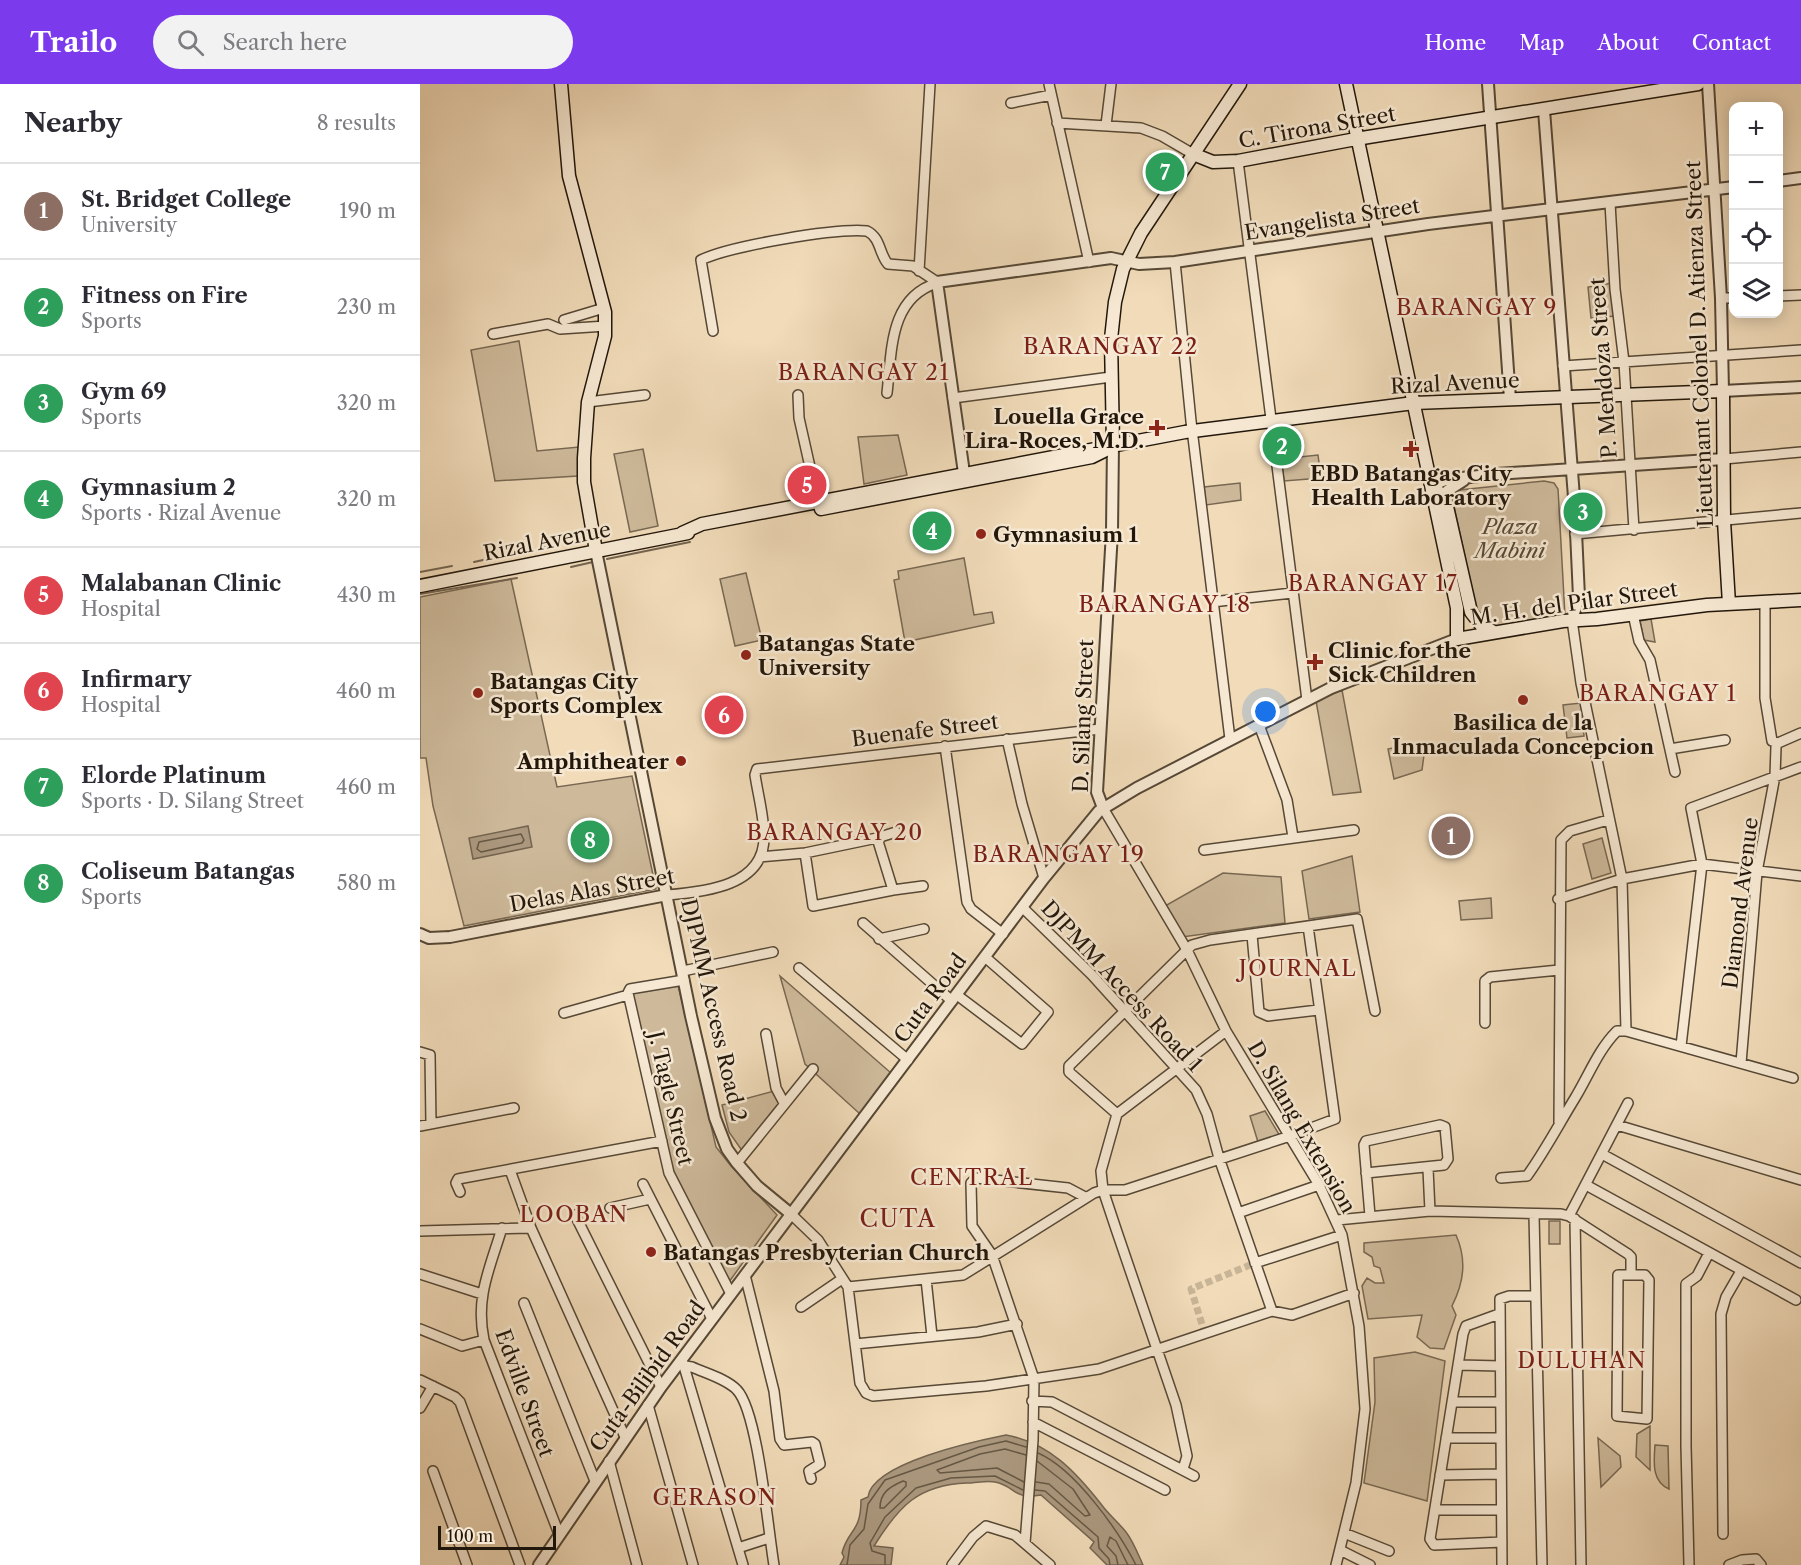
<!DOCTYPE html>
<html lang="en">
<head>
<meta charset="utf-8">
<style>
  :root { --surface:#fff; --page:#f2f2f3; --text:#2b2b33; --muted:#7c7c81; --line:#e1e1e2; --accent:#7c3aed }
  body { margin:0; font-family:"Libre Caslon Text",serif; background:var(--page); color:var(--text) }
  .controls { position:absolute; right:18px; top:18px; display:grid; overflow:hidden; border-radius:12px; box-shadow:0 3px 15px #0003 }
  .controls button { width:54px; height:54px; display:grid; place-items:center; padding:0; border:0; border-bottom:2px solid var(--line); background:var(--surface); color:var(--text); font:30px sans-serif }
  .scale { position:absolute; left:18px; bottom:15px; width:118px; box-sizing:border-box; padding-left:6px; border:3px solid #22170b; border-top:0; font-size:16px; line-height:21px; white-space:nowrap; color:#22170b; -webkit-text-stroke:4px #f6e8d2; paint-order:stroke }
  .you { position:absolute; left:846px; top:628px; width:21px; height:21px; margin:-15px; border:4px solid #fff; border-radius:50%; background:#1a73e8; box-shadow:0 0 0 9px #1a73e833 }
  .badge { display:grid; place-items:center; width:39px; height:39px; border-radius:50%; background:var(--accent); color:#fff; font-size:20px; font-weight:700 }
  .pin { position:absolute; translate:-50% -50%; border:3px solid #fff; box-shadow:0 2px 6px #0006 }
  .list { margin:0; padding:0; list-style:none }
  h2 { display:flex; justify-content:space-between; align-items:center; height:78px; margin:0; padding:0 24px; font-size:26px }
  h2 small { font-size:20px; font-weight:400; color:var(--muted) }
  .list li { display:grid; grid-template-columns:39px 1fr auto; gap:18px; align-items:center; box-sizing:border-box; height:96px; padding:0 24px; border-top:2px solid var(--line) }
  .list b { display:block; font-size:22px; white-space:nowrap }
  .list p { margin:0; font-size:20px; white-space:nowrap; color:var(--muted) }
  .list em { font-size:20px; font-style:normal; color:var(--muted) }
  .icon { flex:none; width:33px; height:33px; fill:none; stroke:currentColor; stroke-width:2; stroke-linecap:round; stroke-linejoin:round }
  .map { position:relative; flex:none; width:1381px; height:1481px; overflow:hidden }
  header { display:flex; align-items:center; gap:36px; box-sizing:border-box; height:84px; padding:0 30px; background:var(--accent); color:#fff }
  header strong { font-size:28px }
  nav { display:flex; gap:33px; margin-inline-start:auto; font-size:21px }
  .search { width:420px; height:54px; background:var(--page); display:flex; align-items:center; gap:15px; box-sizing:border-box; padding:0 21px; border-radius:33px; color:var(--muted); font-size:22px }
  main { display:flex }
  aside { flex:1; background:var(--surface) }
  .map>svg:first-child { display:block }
</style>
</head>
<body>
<header>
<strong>Trailo</strong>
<div class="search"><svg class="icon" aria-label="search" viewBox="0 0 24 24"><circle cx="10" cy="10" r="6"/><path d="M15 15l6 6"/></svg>Search here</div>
<nav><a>Home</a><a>Map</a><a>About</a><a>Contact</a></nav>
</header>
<main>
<aside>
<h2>Nearby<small>8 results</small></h2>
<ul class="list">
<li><span class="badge" style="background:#8d6e63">1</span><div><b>St. Bridget College</b><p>University</p></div><em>190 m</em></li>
<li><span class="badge" style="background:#2e9e5b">2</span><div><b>Fitness on Fire</b><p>Sports</p></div><em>230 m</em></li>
<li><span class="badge" style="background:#2e9e5b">3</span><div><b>Gym 69</b><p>Sports</p></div><em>320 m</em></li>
<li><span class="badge" style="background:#2e9e5b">4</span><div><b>Gymnasium 2</b><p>Sports · Rizal Avenue</p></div><em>320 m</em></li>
<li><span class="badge" style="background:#e0444e">5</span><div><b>Malabanan Clinic</b><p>Hospital</p></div><em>430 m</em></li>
<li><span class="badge" style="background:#e0444e">6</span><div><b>Infirmary</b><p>Hospital</p></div><em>460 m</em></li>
<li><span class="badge" style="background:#2e9e5b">7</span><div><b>Elorde Platinum</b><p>Sports · D. Silang Street</p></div><em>460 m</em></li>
<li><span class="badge" style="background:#2e9e5b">8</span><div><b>Coliseum Batangas</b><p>Sports</p></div><em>580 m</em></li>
</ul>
</aside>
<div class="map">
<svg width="1381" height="1481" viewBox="0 0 1381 1481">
  <rect width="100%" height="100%" fill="#f1dbb9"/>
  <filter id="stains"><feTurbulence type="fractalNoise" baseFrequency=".00333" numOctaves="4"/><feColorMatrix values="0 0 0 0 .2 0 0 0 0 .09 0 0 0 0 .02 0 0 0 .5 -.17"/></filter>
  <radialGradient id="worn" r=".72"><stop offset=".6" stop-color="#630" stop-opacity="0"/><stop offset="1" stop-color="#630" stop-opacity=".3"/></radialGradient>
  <path fill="#ceba9b" stroke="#786853" stroke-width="1.5" d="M 1192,199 L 1195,232 L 1171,234 L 1168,203 Z
    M 99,257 L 117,367 L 159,363 L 158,392 L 75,397 L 51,266 Z
    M 478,351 L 487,391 L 444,400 L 438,353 Z
    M 223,365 L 238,442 L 210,448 L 194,370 Z
    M 898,371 L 901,394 L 864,397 L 861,375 Z
    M 1124,397 L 1134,399 L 1138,405 L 1145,532 L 1076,543 L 1058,532 L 1032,413 L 1039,406 Z
    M 820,399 L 821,416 L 786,421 L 784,403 Z
    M 527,433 L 531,454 L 497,461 L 493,440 Z
    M 544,474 L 554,531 L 572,528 L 574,539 L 485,558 L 474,496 L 479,495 L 478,487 Z
    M 326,489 L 342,556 L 315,562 L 300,495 Z
    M 91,495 L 137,703 L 212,692 L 236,805 L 44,842 L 13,722 L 6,674 L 0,674 L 0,513 Z
    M 1231,535 L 1235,558 L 1224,556 L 1220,537 Z
    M 922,606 L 941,708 L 913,711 L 896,617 Z
    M 1161,619 L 1164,652 L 1147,654 L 1143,621 Z
    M 995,659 L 1004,671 L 1002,686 L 974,695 L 968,665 Z
    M 1182,754 L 1191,789 L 1172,795 L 1163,760 Z
    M 932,772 L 940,828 L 889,835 L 882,787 Z
    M 803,789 L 861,793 L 865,839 L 762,853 L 745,822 Z
    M 1071,814 L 1072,834 L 1041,836 L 1039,817 Z
    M 360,892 L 471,989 L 440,1030 L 385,980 Z
    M 258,901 L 296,1063 L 311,1082 L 357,1131 L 309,1198 L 251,1084 L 211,908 Z
    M 354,1007 L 362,1020 L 323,1068 L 309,1048 L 302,1021 Z
    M 845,1027 L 860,1052 L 838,1058 L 830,1032 Z
    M 1129,1137 L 1140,1137 L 1140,1160 L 1129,1160 Z
    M 1036,1151 C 1047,1176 1044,1198 1032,1222 L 1036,1231 L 1024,1265 L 1010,1264 L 997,1253 L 1002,1231 L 948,1235 L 942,1202 L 947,1194 L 955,1199 L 964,1199 L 960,1184 L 954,1182 L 952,1173 L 944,1168 L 944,1159 Z
    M 995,1268 L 1025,1277 L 1007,1417 L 944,1399 L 955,1318 L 954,1274 Z
    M 1230,1342 L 1230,1386 L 1216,1373 L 1217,1350 Z
    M 1178,1354 L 1200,1372 L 1201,1383 L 1181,1403 Z
    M 1235,1361 L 1248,1362 L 1249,1405 C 1231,1397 1234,1377 1235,1361 Z"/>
  <path fill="#ab987e" stroke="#746450" stroke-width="1.5" d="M 108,742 L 112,763 L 53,775 L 49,754 Z
    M 586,1351 C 629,1359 655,1387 681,1420 C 688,1430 698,1438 706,1448 C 713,1457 718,1470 723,1481 L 687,1481 L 670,1464 L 674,1458 L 621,1411 C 592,1416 596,1402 575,1398 C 567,1396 556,1399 547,1399 C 498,1401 479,1422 454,1462 L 473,1464 L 471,1481 L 420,1481 L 424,1473 L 422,1469 C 428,1445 441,1449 441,1416 L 448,1413 C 452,1379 556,1357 586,1351 Z"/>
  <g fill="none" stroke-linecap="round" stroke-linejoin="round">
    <path stroke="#665844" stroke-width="1.5" d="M 101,750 L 104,756 L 102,759 L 61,768 L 57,765 L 59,758 Z
      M 618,1369 C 655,1385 698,1446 716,1481
      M 483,1397 L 486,1398 L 486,1402 L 464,1424 L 460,1424 C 460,1409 469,1403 483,1397 Z
      M 604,1398 L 577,1384 L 520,1389 L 517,1386 L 560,1370 L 585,1365 L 606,1371
      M 616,1398 L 629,1400 L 665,1432 L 670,1431 L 653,1405 L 617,1377
      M 615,1406 L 625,1407 L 678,1453 L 679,1464 L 689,1475 L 690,1481
      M 427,1481 L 430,1461 L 444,1445 L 448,1420 L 465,1396 L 559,1363 L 586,1357 L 606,1363
      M 465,1481 L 465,1471 L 452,1467 L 450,1459 L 465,1433 L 496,1404 L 531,1394 L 575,1392 L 603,1406
      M 698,1481 L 696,1472 L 687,1462 L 690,1453 L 696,1457 L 708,1481"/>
    <path stroke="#746450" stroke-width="2" d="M 119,464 L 131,462
      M 187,475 L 270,458
      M 54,478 L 109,466
      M 151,483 L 173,478
      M 0,488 L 32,482
      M 0,510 L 97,494"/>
    <path stroke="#c8b496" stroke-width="7" stroke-dasharray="7 3.5" stroke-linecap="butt" d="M 785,1250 L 771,1205 L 835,1179"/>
    <defs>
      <path id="minor" d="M 629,0 L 669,178
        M 591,19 L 631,11
        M 637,39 L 721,44 L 742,52 L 773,70
        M 686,41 L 691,0
        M 818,77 L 887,616
        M 1190,119 L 1195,205 L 1204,278 L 1214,446
        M 755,178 L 771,337 L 810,655
        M 499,187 L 510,0
        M 1358,212 L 1381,211
        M 1301,214 L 1314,214
        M 144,236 L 184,224
        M 293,247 L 281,176 C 310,162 415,144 447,147 C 461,154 459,170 468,180 L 493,182 L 517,198
        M 73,250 L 128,240 L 140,245 L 186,242
        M 1143,282 L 1381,266
        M 467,309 C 472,267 469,214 517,199
        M 378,311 L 379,334 L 399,423
        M 533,314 L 691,293
        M 168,318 L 225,311
        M 1304,375 L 1381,368
        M 1155,450 L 1381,429
        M 1345,517 L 1345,614 L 1352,657 L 1358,659 L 1381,649
        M 792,518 L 872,509
        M 1213,530 L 1219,557 L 1230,576 L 1255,688
        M 1152,536 L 1161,599 L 1202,795 L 1206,947
        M 839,641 L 867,716 L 873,753
        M 587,655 L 602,720 L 624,794
        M 525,662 L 547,818 L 551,825 L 583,850
        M 1250,665 L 1305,656
        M 683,724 L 767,866 L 806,947 L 899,1101 L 922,1151 L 939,1242 L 945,1325 L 936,1399 L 916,1481
        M 457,754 L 476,748
        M 784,766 L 934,746
        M 340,773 L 385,769 L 457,754 L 473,806 L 393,822 L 385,769
        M 473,806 L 503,802
        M 247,811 C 285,808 345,802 344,752 C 344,732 338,711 335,691 L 337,685 L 680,645
        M 1138,815 L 1202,795 L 1282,780 L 1381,792
        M 443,839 L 532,917
        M 832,851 L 839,928 L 848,932 L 898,926
        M 459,855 L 504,845
        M 379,884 L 488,976
        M 263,887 L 353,868
        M 264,896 L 210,905 L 208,909 L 249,1089 L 311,1210
        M 537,911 L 602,960 L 628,928 L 565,873
        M 144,929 L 208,911
        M 1065,939 L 1065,897 L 1070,893 L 1139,886
        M 346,950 L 356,1004 L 364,1019
        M 1261,962 L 1282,780 L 1271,724 L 1381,683
        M 0,968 L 10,971 L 11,1040
        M 1321,979 L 1337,788 L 1355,692 L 1356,663
        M 697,1030 L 649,988 L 649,982 L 772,861 L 790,856 L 937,835 L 955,927
        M 1139,1038 L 1141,756 L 1150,747 L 1188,736
        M 1197,1041 L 1381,1096
        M 0,1042 L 94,1024
        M 1182,1070 L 1381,1179
        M 317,1079 L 393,985
        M 1008,1085 L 1010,1127
        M 90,1086 L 111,1144 L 205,1353
        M 946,1089 L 1024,1081 L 1028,1075 L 1025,1043 L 1020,1041 L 946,1057 L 944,1061 L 950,1132
        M 1081,1094 L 1107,1092 C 1125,1067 1139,1040 1155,1014 C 1169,991 1178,966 1197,947 L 1206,947 L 1373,994
        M 223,1100 L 292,1235
        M 1166,1101 L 1376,1216
        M 40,1108 L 36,1099 L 38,1095 L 242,1057
        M 190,1124 L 230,1115
        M 818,1129 L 899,1101
        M 371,1130 L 398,1156 L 428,1203 L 440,1299 L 446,1309 L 453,1312 L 566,1302 L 679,1285 L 852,1227 L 799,1074 L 787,1030 L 776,1006 L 672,891 L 602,823
        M 155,1131 L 241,1303
        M 1114,1131 L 1122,1481
        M 1149,1132 L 1208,1019
        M 1155,1135 L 1161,1481
        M 917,1136 L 1010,1127 L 1141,1130 L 1149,1132 L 1208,1170 L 1211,1173 L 1211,1191
        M 82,1144 C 70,1184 55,1213 64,1256 L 139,1450
        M 0,1147 L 111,1144
        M 835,1179 L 922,1151
        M 0,1190 L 62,1210
        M 325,1191 L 354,1307 L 360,1355 L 364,1361 L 392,1358 L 395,1360 L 400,1380 L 389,1387 L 391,1395
        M 1198,1191 L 1225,1191 L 1229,1196 L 1227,1335 L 1197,1332 Z
        M 506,1195 L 512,1252
        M 428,1203 L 543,1191 L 674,1109 L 683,1106 L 705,1106 L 870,1052 L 915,1035 L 888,842
        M 104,1219 L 175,1397
        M 381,1223 L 422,1195
        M 852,1227 L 872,1231 L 934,1209
        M 1079,1230 L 1046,1242 L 1043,1250 L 1010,1455 L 1014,1461 L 1082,1458
        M 0,1245 L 42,1262 L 64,1256
        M 435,1260 L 558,1248 L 597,1240
        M 263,1279 L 323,1481
        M 1039,1281 L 1080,1282
        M 265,1282 L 272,1283 C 285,1289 307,1295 317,1306 C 338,1328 348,1446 354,1481
        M 0,1296 L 35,1313 L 40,1318 L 100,1481
        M 612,1317 L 632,1318 L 774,1392
        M 1032,1318 L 1080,1318
        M 228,1321 L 273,1481
        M 0,1324 L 13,1302
        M 613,1338 L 745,1406
        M 1026,1354 L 1081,1354
        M 189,1377 L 217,1481
        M 763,1385 L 767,1372 L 756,1321 L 696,1145 L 683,1106 L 681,1087 L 697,1030 L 806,947
        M 13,1387 L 47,1481
        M 1020,1391 L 1081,1390
        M 1015,1426 L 1081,1426
        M 924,1449 L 969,1467
        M 1303,1450 L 1301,1230 L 1306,1213 L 1321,1187
        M 605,1459 L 613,1356 L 614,1295 L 572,1171 L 552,1142 L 551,1099 L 556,1094 L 648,1104 L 665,1113
        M 318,1464 L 349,1454
        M 920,1466 L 950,1481
        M 532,1481 L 553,1453 L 566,1442 L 595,1451 L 630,1481
        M 1082,1481 L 1080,1215 L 1089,1212 L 1116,1212
        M 1269,1481 L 1266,1362 L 1266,1200 L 1277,1192 L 1289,1169
        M 1309,1481 L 1322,1476 L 1336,1475 L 1341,1481"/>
      <path id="tertiary" d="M 1068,0 L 1090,315
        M 1288,0 L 1301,214 L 1303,307 L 1381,303
        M 1124,26 L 1155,426 L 1159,513 L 1152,536
        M 1358,97 L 1381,94
        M 545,396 L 517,198 L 691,174 L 719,180 L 755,178 L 1008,140 L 1314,103
        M 1012,402 L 1025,396 L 1076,390 L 1304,375
        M 1025,414 L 1027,407 L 1044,396
        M 176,467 L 271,932 L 295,1034 L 307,1065 L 317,1079 L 337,1102 L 371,1130
        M 683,724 L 677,708 L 692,448 L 693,360
        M 0,850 L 9,854 L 30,853 L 247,811
        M 119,1481 L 241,1303 L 624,794 L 679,727 L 717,704 L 911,604 L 1037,555"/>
      <path id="secondary" d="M 141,0 L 149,92 L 185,228 L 185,252 L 168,318 L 164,374 L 164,398 L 176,467
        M 926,0 L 1037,524 L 1037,555 L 1143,537 L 1177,535 L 1287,521 L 1381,516
        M 773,70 L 793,78 L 818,77 L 936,55 L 1278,0
        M 693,360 L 691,255 L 695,218 L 703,185 L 721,149 L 820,0
        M 1012,402 L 1025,414 L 1051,528 L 1061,541 L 1072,547
        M 401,425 L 672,373 L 688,365
        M 262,449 L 282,440 L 765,348 L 994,319 L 1303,307 L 1304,437 L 1309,520
        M 0,502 L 268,449"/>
    </defs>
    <use href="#minor" stroke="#564836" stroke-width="12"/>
    <use href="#tertiary" stroke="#564836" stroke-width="14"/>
    <use href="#secondary" stroke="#22170b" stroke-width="15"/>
    <use href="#minor" stroke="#f6e8d2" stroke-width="9"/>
    <use href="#tertiary" stroke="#f6e8d2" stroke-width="10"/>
    <use href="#secondary" stroke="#f6e8d2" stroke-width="12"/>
  </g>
  <g fill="#8f2418" stroke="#f6e8d2" stroke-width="2">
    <path d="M734 335h6v6h6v6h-6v6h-6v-6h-6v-6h6z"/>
    <path d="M988 356h6v6h6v6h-6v6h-6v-6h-6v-6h6z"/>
    <circle cx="561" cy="450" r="6"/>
    <circle cx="326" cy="571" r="6"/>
    <path d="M892 569h6v6h6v6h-6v6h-6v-6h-6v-6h6z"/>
    <circle cx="58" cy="609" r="6"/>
    <circle cx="1103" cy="616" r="6"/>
    <circle cx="261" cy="677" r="6"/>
    <circle cx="231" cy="1168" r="6"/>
  </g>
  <g text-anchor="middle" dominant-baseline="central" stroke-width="5" stroke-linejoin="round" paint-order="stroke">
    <g font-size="21" fill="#22170b" stroke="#f6e8d2">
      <text transform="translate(897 43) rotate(-10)">C. Tirona Street</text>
      <text transform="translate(912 135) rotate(-9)">Evangelista Street</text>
      <text transform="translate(1279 260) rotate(-92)">Lieutenant Colonel D. Atienza Street</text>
      <text transform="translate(1183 284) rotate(-94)">P. Mendoza Street</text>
      <text transform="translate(1035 299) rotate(-3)">Rizal Avenue</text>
      <text transform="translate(127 457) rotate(-11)">Rizal Avenue</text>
      <text transform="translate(1154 519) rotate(-8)">M. H. del Pilar Street</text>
      <text transform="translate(663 632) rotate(-88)">D. Silang Street</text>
      <text transform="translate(505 646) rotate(-7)">Buenafe Street</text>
      <text transform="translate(172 806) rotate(-10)">Delas Alas Street</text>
      <text transform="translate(1320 819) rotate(-83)">Diamond Avenue</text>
      <text transform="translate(702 902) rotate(47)">DJPMM Access Road 1</text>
      <text transform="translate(510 914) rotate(-53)">Cuta Road</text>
      <text transform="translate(294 926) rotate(77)">DJPMM Access Road 2</text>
      <text transform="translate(251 1014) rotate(77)">J. Tagle Street</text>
      <text transform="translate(882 1043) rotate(60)">D. Silang Extension</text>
      <text transform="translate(227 1292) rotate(-54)">Cuta-Bilibid Road</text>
      <text transform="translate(105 1309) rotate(70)">Edville Street</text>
    </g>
    <g font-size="21" font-weight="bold" fill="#22170b" stroke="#f6e8d2" text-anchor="start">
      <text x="724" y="332" text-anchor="end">Louella Grace<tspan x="724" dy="24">Lira-Roces, M.D.</tspan></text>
      <text x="991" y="389" text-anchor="middle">EBD Batangas City<tspan x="991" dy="24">Health Laboratory</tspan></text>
      <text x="573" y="450">Gymnasium 1</text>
      <text x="338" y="559">Batangas State<tspan x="338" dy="24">University</tspan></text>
      <text x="908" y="566">Clinic for the<tspan x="908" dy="24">Sick Children</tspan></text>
      <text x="70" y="597">Batangas City<tspan x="70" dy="24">Sports Complex</tspan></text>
      <text x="1103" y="638" text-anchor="middle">Basilica de la<tspan x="1103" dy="24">Inmaculada Concepcion</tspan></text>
      <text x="249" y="677" text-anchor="end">Amphitheater</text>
      <text x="243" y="1168">Batangas Presbyterian Church</text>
    </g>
    <g font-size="21" font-style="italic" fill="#564836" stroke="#f6e8d2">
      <text x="1090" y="442">Plaza<tspan x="1090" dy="24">Mabini</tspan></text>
    </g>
    <g font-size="22" letter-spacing="1.5" fill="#7a1f14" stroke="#f6e8d2">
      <text x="1057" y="223">BARANGAY 9</text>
      <text x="691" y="262">BARANGAY 22</text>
      <text x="444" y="288">BARANGAY 21</text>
      <text x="953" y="499">BARANGAY 17</text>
      <text x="745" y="520">BARANGAY 18</text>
      <text x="1238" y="609">BARANGAY 1</text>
      <text x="415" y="748">BARANGAY 20</text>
      <text x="639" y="770">BARANGAY 19</text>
      <text x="878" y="884">JOURNAL</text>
      <text x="552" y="1093">CENTRAL</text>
      <text x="154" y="1130">LOOBAN</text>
      <text x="1162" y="1276">DULUHAN</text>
      <text x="295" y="1413">GERASON</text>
    </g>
    <g font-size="24" letter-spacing="1.5" fill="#7a1f14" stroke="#f6e8d2">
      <text x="478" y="1134">CUTA</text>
    </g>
  </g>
  <rect width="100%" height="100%" filter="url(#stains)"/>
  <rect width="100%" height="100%" fill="url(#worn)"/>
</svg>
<div class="controls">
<button>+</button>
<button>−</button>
<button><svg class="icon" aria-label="locate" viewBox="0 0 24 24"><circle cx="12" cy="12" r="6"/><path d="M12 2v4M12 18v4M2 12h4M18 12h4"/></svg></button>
<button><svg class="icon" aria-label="layers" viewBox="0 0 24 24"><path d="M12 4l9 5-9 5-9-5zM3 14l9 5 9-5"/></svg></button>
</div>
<div class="scale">100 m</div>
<div class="you"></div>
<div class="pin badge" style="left:1031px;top:752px;background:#8d6e63">1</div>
<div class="pin badge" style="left:862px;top:362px;background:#2e9e5b">2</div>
<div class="pin badge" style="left:1163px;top:428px;background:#2e9e5b">3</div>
<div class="pin badge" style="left:512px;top:447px;background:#2e9e5b">4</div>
<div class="pin badge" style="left:387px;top:401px;background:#e0444e">5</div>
<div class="pin badge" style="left:304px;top:631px;background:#e0444e">6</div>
<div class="pin badge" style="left:745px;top:88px;background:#2e9e5b">7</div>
<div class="pin badge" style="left:170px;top:756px;background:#2e9e5b">8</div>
</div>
</main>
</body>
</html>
